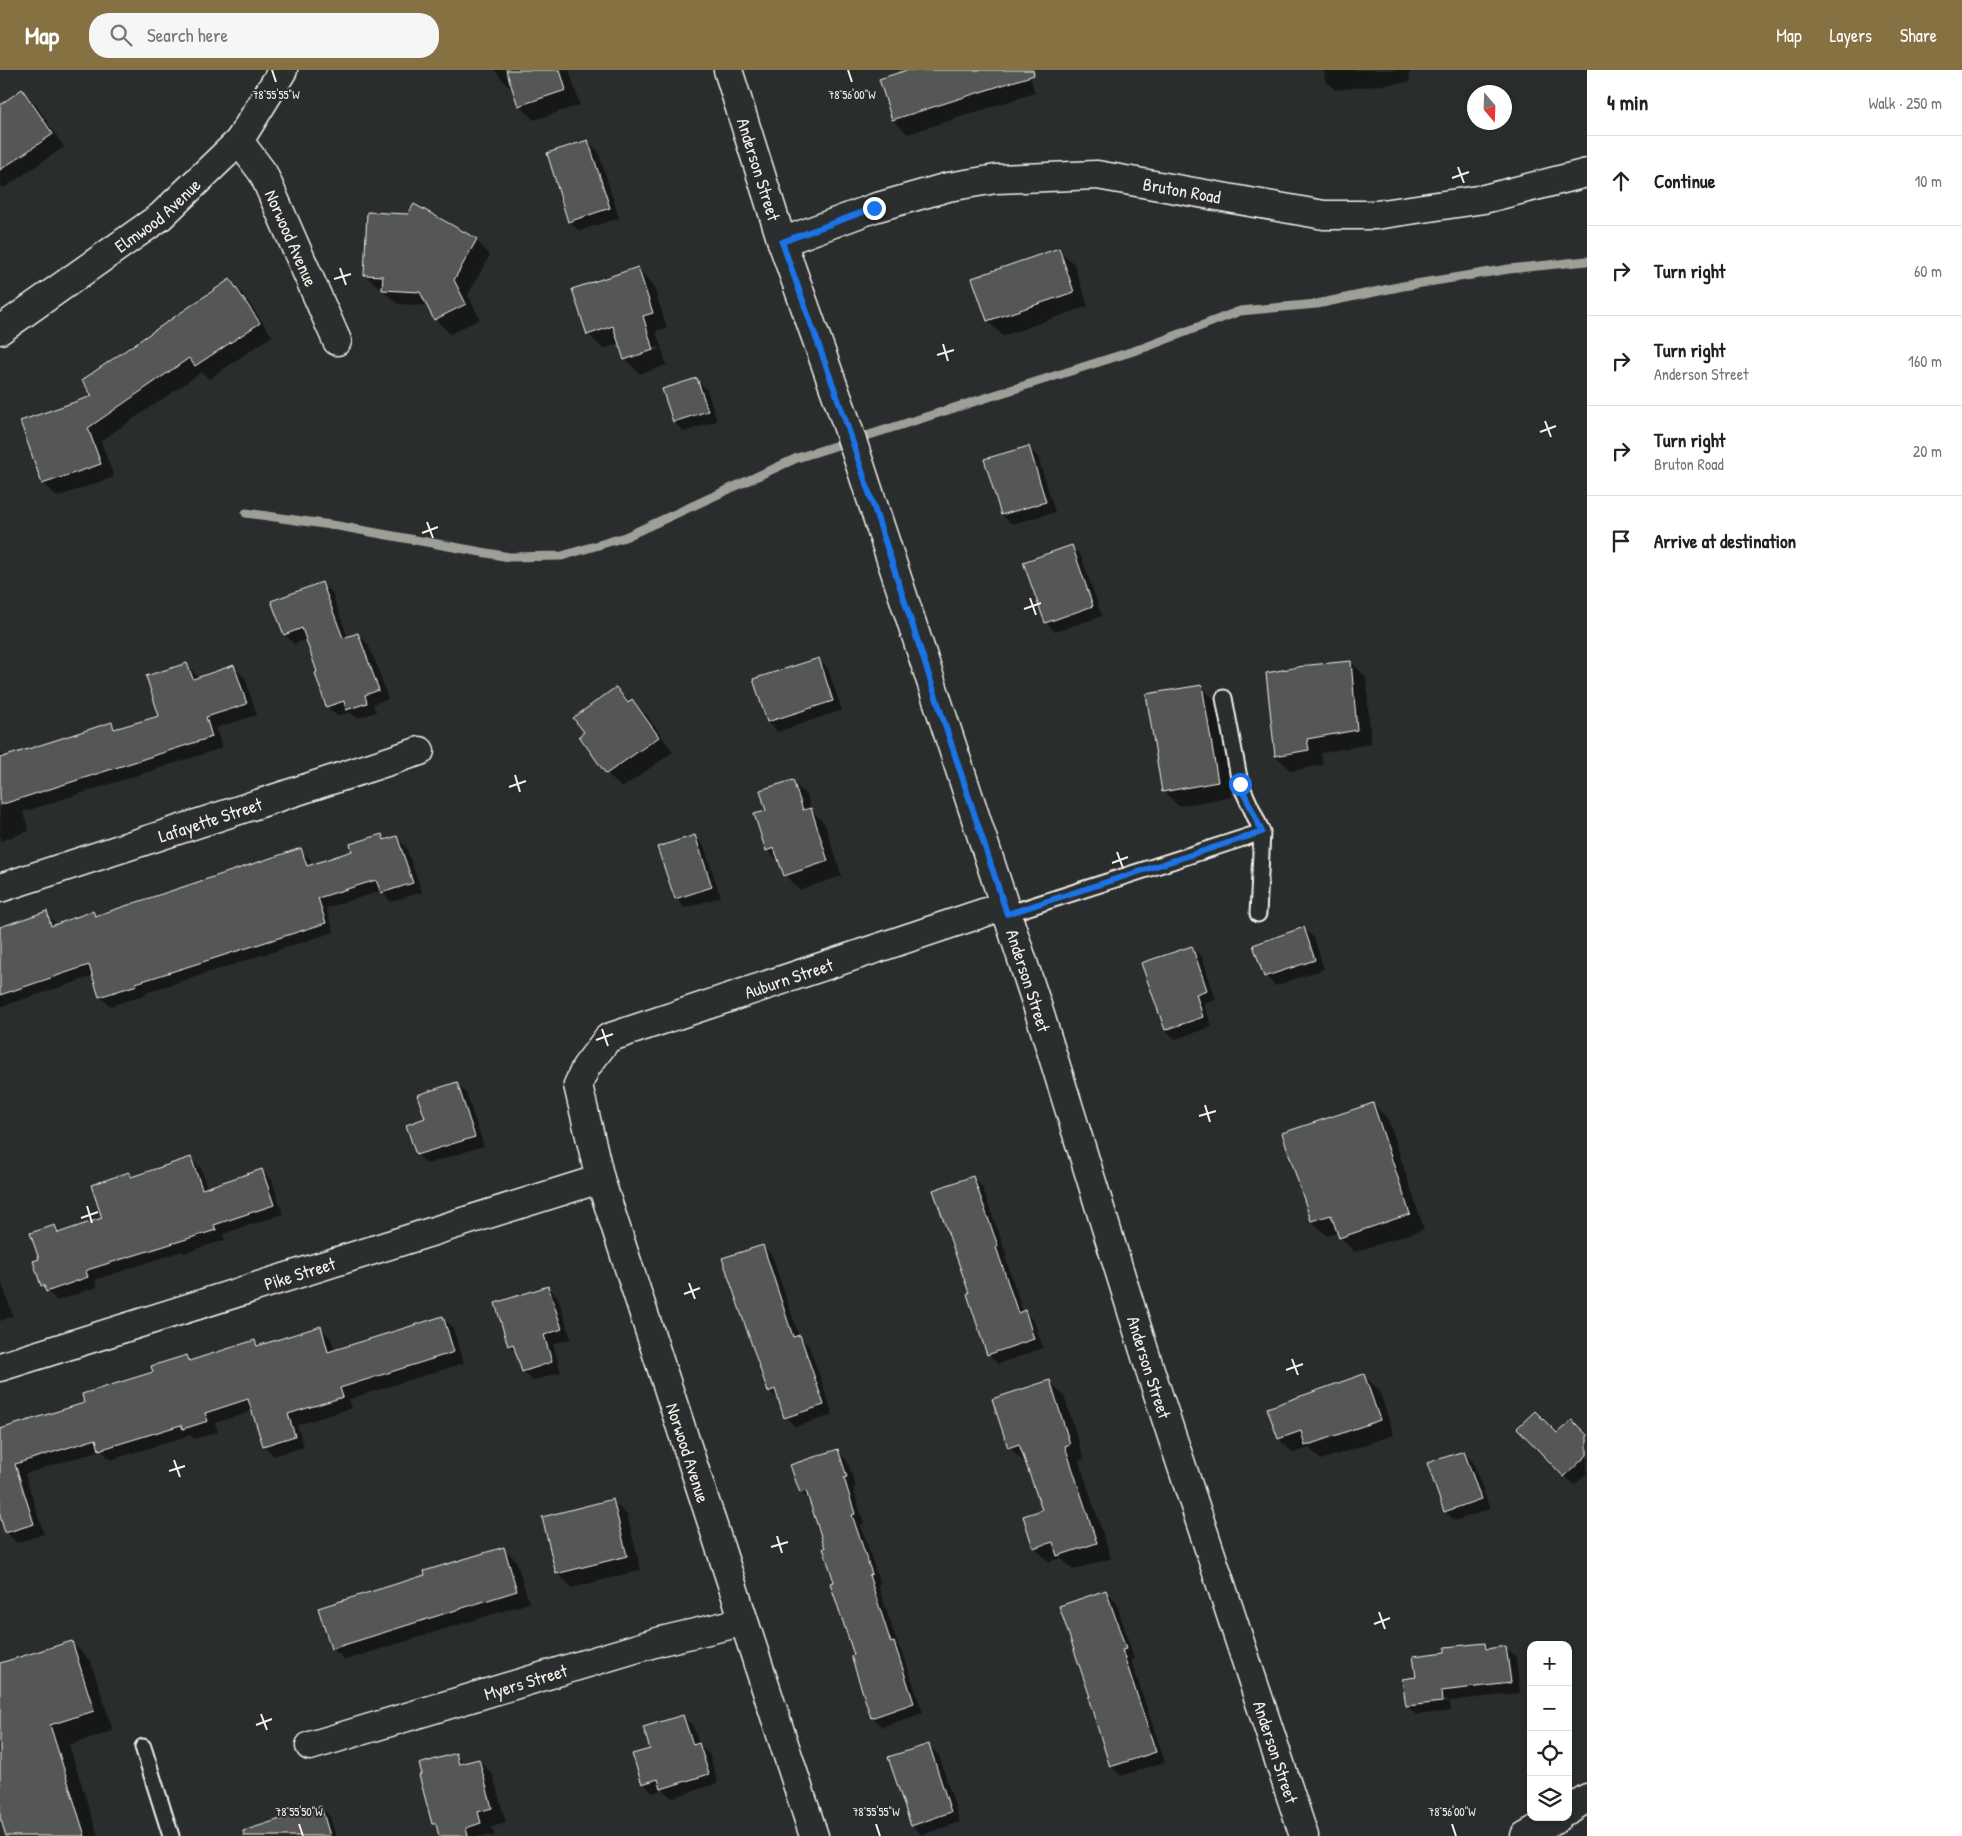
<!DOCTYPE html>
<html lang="en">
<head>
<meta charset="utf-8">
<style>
  :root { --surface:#fff; --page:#f6f6f6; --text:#222; --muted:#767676; --line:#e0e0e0; --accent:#857141 }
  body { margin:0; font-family:"Patrick Hand",sans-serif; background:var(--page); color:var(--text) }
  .controls { position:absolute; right:15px; bottom:15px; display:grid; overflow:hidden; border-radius:10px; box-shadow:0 2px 8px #0003 }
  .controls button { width:45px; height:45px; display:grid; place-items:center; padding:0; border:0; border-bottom:1px solid var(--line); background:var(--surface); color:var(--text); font:25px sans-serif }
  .compass { position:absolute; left:1467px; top:15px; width:45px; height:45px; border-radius:50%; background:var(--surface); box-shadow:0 2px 8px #0003; rotate:161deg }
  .stop { position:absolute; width:15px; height:15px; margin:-11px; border:4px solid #1a73e8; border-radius:50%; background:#fff }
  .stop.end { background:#1a73e8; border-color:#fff; box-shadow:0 1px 5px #0008 }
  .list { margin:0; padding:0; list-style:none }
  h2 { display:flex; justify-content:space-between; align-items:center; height:65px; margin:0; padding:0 20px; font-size:21px }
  h2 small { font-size:16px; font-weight:400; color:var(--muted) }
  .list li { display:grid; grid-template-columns:32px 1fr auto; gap:15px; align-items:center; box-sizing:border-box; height:90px; padding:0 20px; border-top:1px solid var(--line) }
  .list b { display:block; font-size:19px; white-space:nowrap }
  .list p { margin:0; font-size:16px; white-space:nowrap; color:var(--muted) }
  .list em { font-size:16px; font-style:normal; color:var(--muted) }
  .icon { flex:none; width:28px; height:28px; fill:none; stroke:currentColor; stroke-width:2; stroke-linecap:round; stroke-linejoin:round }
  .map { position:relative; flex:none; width:1587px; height:1766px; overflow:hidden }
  header { display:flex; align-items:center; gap:30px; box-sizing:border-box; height:70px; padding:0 25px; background:var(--accent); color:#fff }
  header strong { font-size:24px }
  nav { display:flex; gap:28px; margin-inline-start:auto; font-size:18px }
  .search { width:350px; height:45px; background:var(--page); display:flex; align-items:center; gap:12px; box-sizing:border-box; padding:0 18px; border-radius:20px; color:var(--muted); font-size:19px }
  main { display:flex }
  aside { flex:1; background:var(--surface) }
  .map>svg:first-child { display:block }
</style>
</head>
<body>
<header>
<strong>Map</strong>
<div class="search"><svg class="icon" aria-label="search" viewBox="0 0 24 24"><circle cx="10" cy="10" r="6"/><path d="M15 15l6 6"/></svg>Search here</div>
<nav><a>Map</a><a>Layers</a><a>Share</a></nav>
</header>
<main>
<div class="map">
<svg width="1587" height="1766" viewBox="0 0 1587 1766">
  <rect width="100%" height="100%" fill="#2a2d2e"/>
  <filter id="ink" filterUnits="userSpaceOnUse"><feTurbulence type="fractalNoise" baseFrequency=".02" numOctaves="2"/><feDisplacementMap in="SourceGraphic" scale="10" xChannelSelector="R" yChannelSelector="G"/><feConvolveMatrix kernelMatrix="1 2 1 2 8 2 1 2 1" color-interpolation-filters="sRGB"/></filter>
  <g filter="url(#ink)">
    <path fill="#0007" fill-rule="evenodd" d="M 494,0 L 569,0 L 580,35 L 534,50 L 519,35 L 513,16 L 509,17 Z
      M 911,0 L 1028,0 L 1035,23 L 908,64 L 893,50 Z
      M 1324,0 L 1409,0 L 1410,12 L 1335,20 L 1325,10 Z
      M 22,21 L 35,33 L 64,77 L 4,118 L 0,114 L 0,36 Z
      M 588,71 L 598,81 L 619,148 L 579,161 L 569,151 Z
      M 476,170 L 490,185 L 468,225 L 480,249 L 450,264 L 435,249 L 428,236 L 398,234 L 365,205 Z
      M 1059,180 L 1074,194 L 1088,236 L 1003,266 L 988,251 L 974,209 Z
      M 638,199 L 653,214 L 667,258 L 656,261 L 667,295 L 640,304 L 625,289 L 620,273 L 603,279 L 588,264 ZM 659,277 L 660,279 L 632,288 L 632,286 Z
      M 230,211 L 243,224 L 272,266 L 209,309 L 202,302 L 101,371 L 114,407 L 57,427 L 43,414 L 21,352 L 94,326 Z
      M 697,310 L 707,320 L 717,351 L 684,362 L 674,352 L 664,320 Z
      M 1028,377 L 1038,387 L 1055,442 L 1012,454 L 1002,445 Z
      M 1072,476 L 1081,486 L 1102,546 L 1055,562 L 1046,552 Z
      M 322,513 L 332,523 L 348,568 L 358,564 L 368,574 L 377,596 L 388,629 L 373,634 L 376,642 L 357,648 L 350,642 L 337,646 L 327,637 L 307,569 L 294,574 L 285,565 Z
      M 819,589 L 828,599 L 842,640 L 778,662 L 768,652 L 755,610 Z
      M 1351,592 L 1366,607 L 1371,674 L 1321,683 L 1323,695 L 1291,701 L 1276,686 L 1267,604 Z
      M 187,594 L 199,608 L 234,597 L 245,608 L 257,645 L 216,658 L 222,678 L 23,742 L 29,761 L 0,771 L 0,683 L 5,688 L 111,653 L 118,660 L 160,646 Z
      M 1201,616 L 1216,631 L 1232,727 L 1178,736 L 1164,721 Z
      M 616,619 L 647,645 L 673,682 L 622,718 L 607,704 L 581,666 Z
      M 792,711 L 807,726 L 812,741 L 825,754 L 842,806 L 799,820 L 785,805 L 781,794 L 767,780 L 768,741 Z
      M 381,765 L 387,771 L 397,768 L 406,777 L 422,822 L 391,832 L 381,821 L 326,838 L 334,862 L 145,923 L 146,925 L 110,936 L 101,927 L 94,906 L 0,937 L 0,864 L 46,843 L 57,855 L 93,843 L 97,847 L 300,779 L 310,789 L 312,796 L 354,781 Z
      M 695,766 L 704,776 L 721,827 L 685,838 L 676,829 Z
      M 1304,859 L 1314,868 L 1324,899 L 1275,916 L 1266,906 Z
      M 1192,877 L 1202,887 L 1216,930 L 1204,934 L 1212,957 L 1175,969 L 1166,960 Z
      M 457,1014 L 466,1023 L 484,1076 L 427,1094 L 418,1085 L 408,1055 L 426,1049 Z
      M 1373,1034 L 1388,1049 L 1424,1159 L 1355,1182 L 1340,1167 L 1338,1162 L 1327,1166 L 1312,1151 L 1284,1064 Z
      M 191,1089 L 201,1098 L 207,1118 L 262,1100 L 272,1110 L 283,1144 L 223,1164 L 225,1170 L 184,1183 L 182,1181 L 95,1210 L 97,1217 L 57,1231 L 42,1215 L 40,1190 L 54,1156 L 62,1163 L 103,1149 L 129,1104 L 133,1108 Z
      M 973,1107 L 982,1117 L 1007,1186 L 1005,1187 L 1023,1242 L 1034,1251 L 1043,1278 L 998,1294 L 988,1284 Z
      M 763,1176 L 772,1186 L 799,1266 L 809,1276 L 833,1345 L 795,1357 L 786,1347 L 779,1331 L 770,1321 Z
      M 0,1208 L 13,1246 L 0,1251 Z
      M 548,1217 L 558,1227 L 571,1269 L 553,1274 L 561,1302 L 533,1311 L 523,1301 L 518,1284 L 509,1275 Z
      M 442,1247 L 453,1258 L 464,1293 L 349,1329 L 352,1338 L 297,1355 L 304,1377 L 274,1386 L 264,1376 L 253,1341 L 215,1353 L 218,1362 L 194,1369 L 190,1365 L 111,1390 L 101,1380 L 25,1404 L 44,1464 L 17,1473 L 7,1463 L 0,1441 L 0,1360 L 86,1333 L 187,1286 L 192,1291 L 255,1271 L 260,1276 L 320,1258 L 331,1268 L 335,1281 Z
      M 1364,1306 L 1379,1320 L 1394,1365 L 1321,1390 L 1309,1378 L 1293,1383 L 1279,1369 Z
      M 1049,1311 L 1064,1326 L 1084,1389 L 1079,1391 L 1111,1488 L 1073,1500 L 1061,1488 L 1049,1492 L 1034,1477 L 1044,1441 L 1027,1391 L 1024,1392 L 1009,1377 Z
      M 1519,1358 L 1557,1365 L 1587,1367 L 1587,1403 L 1574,1415 Z
      M 837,1381 L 847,1390 L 856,1417 L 853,1418 L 864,1453 L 861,1455 L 880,1514 L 878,1515 L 899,1578 L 903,1583 L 923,1643 L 882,1657 L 872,1647 L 826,1479 L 810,1432 L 801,1422 Z
      M 1464,1382 L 1473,1392 L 1490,1439 L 1455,1451 L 1445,1441 Z
      M 612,1431 L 627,1445 L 641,1500 L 572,1518 L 558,1503 Z
      M 503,1478 L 516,1490 L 529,1533 L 345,1590 L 332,1578 L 426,1506 Z
      M 1106,1522 L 1116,1531 L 1134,1589 L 1131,1590 L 1165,1692 L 1121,1706 L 1111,1696 L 1091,1627 Z
      M 72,1572 L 91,1592 L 113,1661 L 69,1675 L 98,1766 L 7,1766 L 0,1742 L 0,1594 Z
      M 1485,1574 L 1490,1580 L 1506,1577 L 1516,1587 L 1520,1623 L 1450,1631 L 1451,1641 L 1416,1645 L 1407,1636 L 1417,1608 L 1447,1583 ZM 1448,1630 L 1449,1632 L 1413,1637 L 1413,1634 Z
      M 683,1646 L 693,1656 L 699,1674 L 709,1684 L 718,1713 L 672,1728 L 663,1720 L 653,1723 L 643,1713 L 652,1680 Z
      M 929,1676 L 939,1685 L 960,1752 L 922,1765 L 912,1755 Z
      M 456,1685 L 465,1694 L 479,1690 L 493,1705 L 506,1753 L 491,1757 L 495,1766 L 441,1766 L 439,1759 L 433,1754 Z
      M 321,1737 L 330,1747 L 336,1766 L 282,1766 Z"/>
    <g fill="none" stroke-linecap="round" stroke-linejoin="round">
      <path stroke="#9f9f9a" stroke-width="9" d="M 246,443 L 338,456 L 509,487 L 562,486 L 625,467 L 797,388 L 1146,277 L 1240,241 L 1317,234 L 1403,216 L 1509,199 L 1587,191"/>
    </g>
    <path fill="#555756" stroke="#f4f1e8" d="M 506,0 L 560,0 L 566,20 L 518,36 Z
      M 907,0 L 1033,0 L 1034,5 L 892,50 L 879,9 Z
      M 22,19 L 53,64 L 0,100 L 0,35 Z
      M 588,70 L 610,138 L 568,152 L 547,83 Z
      M 414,134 L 477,169 L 454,210 L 466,234 L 434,250 L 420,222 L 382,220 L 383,206 L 364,205 L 367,142 L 408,144 Z
      M 1059,178 L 1074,222 L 987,251 L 972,208 Z
      M 638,197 L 653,243 L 643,246 L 653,280 L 624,290 L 613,256 L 587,265 L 572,219 Z
      M 230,209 L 260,253 L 195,296 L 189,288 L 88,358 L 101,394 L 42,414 L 20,351 L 92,326 L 82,310 Z
      M 697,308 L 708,341 L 673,352 L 662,319 Z
      M 1029,376 L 1046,432 L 1001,445 L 984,389 Z
      M 1072,475 L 1093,536 L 1045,553 L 1023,492 Z
      M 322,512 L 343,568 L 358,563 L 379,620 L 365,625 L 367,633 L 346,640 L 344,631 L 326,637 L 315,603 L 317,602 L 302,558 L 284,565 L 271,531 Z
      M 819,588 L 833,631 L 767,652 L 753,609 Z
      M 1351,591 L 1357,660 L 1307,669 L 1309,680 L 1275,686 L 1266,603 L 1309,595 Z
      M 187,593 L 193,609 L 234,595 L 247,634 L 206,647 L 212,667 L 0,735 L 0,688 L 112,652 L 114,659 L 159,646 L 146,606 Z
      M 1202,615 L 1218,712 L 1162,722 L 1146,624 Z
      M 616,617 L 628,633 L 632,629 L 659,667 L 606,704 L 579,666 L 584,662 L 573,648 Z
      M 793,710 L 803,740 L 811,738 L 828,791 L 784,806 L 774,778 L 766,781 L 754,744 L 766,741 L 760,720 Z
      M 382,764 L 384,770 L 397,766 L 413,813 L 381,823 L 376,810 L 318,828 L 326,853 L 136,913 L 137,915 L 99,927 L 89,895 L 0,925 L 0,857 L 47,841 L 51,856 L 93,841 L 95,846 L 301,778 L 307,796 L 352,781 L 350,774 Z
      M 695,765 L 712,817 L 675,829 L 657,777 Z
      M 1304,857 L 1315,890 L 1264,907 L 1253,875 Z
      M 1192,876 L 1207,920 L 1196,924 L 1203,947 L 1165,960 L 1141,893 Z
      M 457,1012 L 475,1067 L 416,1085 L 406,1055 L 425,1048 L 417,1025 Z
      M 1373,1033 L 1410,1144 L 1339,1168 L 1331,1145 L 1311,1151 L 1282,1063 Z
      M 191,1087 L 202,1119 L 262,1099 L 274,1135 L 214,1155 L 216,1160 L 90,1199 L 86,1201 L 88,1207 L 46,1222 L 44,1215 L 41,1216 L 33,1191 L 39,1189 L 30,1163 L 55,1155 L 58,1163 L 102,1148 L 91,1115 L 129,1102 L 131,1107 Z
      M 973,1106 L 998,1176 L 996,1177 L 1018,1243 L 1025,1240 L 1034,1269 L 987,1285 L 967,1224 L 969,1223 L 933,1120 Z
      M 763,1175 L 793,1267 L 800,1265 L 824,1335 L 784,1348 L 775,1319 L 768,1322 L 722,1188 Z
      M 548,1216 L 562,1259 L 544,1265 L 552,1292 L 522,1302 L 513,1274 L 508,1276 L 495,1233 Z
      M 443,1246 L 454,1282 L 340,1318 L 343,1327 L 288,1344 L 295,1366 L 263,1376 L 248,1329 L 205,1343 L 208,1351 L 183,1359 L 181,1355 L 99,1380 L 96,1369 L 15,1394 L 34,1454 L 5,1463 L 0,1446 L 0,1359 L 84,1333 L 82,1324 L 153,1302 L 151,1296 L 187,1285 L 189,1291 L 255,1270 L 257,1276 L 321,1256 L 328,1282 Z
      M 1364,1304 L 1380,1350 L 1305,1376 L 1301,1361 L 1278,1369 L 1267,1338 Z
      M 1050,1310 L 1070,1374 L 1065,1376 L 1097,1473 L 1057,1486 L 1053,1472 L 1033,1478 L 1023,1446 L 1042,1440 L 1019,1374 L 1008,1378 L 992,1329 Z
      M 1535,1341 L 1557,1363 L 1572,1350 L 1587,1365 L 1587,1385 L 1564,1407 L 1517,1358 Z
      M 838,1379 L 847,1407 L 844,1408 L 855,1444 L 852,1445 L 872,1504 L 869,1505 L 891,1573 L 894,1572 L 914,1633 L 871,1648 L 851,1586 L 854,1585 L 830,1513 L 834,1512 L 823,1478 L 825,1478 L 806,1421 L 800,1423 L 790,1395 Z
      M 1464,1381 L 1481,1429 L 1444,1442 L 1427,1393 Z
      M 613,1429 L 627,1486 L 556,1504 L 542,1447 Z
      M 504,1477 L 517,1521 L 331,1579 L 318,1538 L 425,1505 L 424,1501 Z
      M 1106,1520 L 1126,1579 L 1122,1580 L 1156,1682 L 1110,1697 L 1088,1627 L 1090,1627 L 1059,1536 Z
      M 72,1571 L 94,1641 L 50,1655 L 85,1766 L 6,1766 L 0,1747 L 0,1593 Z
      M 1485,1573 L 1486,1579 L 1506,1576 L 1511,1613 L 1441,1621 L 1442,1632 L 1406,1636 L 1402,1609 L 1416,1607 L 1413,1586 L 1445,1582 L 1445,1577 Z
      M 683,1645 L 693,1675 L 699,1673 L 709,1704 L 661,1719 L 658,1709 L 642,1714 L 632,1684 L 650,1679 L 643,1657 Z
      M 929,1674 L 951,1742 L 911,1756 L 888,1687 Z
      M 456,1683 L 459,1694 L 479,1689 L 492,1738 L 478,1742 L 481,1753 L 466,1758 L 468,1766 L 439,1766 L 436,1754 L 432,1754 L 419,1705 L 422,1704 L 419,1694 Z
      M 321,1736 L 330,1766 L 244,1766 L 243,1761 Z"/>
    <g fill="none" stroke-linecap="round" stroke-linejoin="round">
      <defs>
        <path id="service" d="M 1224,628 L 1240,713 L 1262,762
          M 1007,844 L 1262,762 L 1258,844
          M 143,1677 L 171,1766"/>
        <g id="minor">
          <path id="s1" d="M 239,71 L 263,103 L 337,271"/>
          <path id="s2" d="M 782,172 L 874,138 L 948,117 L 996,109 L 1097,105 L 1324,145 L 1376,145 L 1484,129 L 1587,103"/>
          <path id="s3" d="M 0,260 L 160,147 L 239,71 L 283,0"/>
          <path id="s4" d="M 0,818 L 420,681"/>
          <path id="s5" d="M 0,1297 L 600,1109"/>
          <path id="s6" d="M 310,1676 L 661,1571 L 742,1552"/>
          <path d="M 1568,1740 L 1587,1728"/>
          <path id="s7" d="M 814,1766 L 600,1109 L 578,1015 L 586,997 L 608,968 L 1004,836"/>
          <path d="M 1525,1766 L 1558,1747"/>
        </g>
        <g id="tertiary">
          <path id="s8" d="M 728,0 L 782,172 L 845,349 L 1037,935 L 1151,1303 L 1304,1766"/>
        </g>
      </defs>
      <use href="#service" stroke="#f4f1e8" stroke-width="19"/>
      <use href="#minor" stroke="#f4f1e8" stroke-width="31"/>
      <use href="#tertiary" stroke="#f4f1e8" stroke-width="31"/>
      <use href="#service" stroke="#2a2d2e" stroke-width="15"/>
      <use href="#minor" stroke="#2a2d2e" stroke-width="28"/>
      <use href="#tertiary" stroke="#2a2d2e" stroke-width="28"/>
    </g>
  </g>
  <g fill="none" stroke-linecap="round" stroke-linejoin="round" filter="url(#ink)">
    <path stroke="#1a73e8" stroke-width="6" d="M 874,138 L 782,172 L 845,349 L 1007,844 L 1262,762 L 1240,714"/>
  </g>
  <path fill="none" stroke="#f4f1e8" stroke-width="2" d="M 272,0 L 276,12M 848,0 L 852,12M 1458,97 L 1464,113M 1452,108 L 1469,102M 340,198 L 346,215M 334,209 L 351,204M 943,274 L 948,291M 937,285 L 954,280M 1545,351 L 1551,367M 1540,362 L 1556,356M 427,452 L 433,468M 422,463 L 438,457M 1030,528 L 1036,545M 1024,539 L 1041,533M 515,705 L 520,722M 509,717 L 526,711M 1117,782 L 1123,798M 1112,793 L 1128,787M 602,959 L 608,976M 596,970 L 613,964M 1205,1035 L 1210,1052M 1199,1046 L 1216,1041M 87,1136 L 92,1153M 81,1148 L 98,1142M 689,1213 L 695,1229M 684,1224 L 700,1218M 1292,1289 L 1298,1305M 1286,1300 L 1303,1294M 174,1390 L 180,1407M 169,1401 L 185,1396M 777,1466 L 782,1483M 771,1477 L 788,1472M 1379,1542 L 1385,1559M 1374,1554 L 1390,1548M 261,1644 L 267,1660M 256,1655 L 272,1649M 299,1754 L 303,1766M 876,1754 L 880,1766M 1452,1754 L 1456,1766"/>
  <g text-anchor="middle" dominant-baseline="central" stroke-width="4" stroke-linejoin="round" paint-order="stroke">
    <g font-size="18" fill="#f4f1e8" stroke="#2a2d2e">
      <text stroke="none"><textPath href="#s8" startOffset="104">Anderson Street</textPath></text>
      <text stroke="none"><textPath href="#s2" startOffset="411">Bruton Road</textPath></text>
      <text stroke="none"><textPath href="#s3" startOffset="195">Elmwood Avenue</textPath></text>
      <text stroke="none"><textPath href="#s1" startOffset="111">Norwood Avenue</textPath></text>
      <text stroke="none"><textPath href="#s4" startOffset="221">Lafayette Street</textPath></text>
      <text stroke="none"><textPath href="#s7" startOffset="1034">Auburn Street</textPath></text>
      <text stroke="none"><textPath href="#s8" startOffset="959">Anderson Street</textPath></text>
      <text stroke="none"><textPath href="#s5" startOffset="314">Pike Street</textPath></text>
      <text stroke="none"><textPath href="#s8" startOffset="1364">Anderson Street</textPath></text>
      <text transform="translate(688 1383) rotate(72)">Norwood Avenue</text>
      <text stroke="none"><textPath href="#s6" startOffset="225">Myers Street</textPath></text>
      <text stroke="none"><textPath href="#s8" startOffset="1769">Anderson Street</textPath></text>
    </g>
  </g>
  <g font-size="12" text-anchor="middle" fill="#f4f1e8" stroke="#2a2d2e" stroke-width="4" stroke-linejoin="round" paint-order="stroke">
    <text x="276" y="29">78°55'55"W</text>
    <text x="852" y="29">78°56'00"W</text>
    <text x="299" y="1746">78°55'50"W</text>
    <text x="876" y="1746">78°55'55"W</text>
    <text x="1452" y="1746">78°56'00"W</text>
  </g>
</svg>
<div class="controls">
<button>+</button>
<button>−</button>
<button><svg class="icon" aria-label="locate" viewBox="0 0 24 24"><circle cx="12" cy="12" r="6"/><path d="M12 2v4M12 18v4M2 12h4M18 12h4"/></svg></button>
<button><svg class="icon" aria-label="layers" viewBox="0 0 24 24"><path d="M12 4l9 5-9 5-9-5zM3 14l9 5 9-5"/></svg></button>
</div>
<svg class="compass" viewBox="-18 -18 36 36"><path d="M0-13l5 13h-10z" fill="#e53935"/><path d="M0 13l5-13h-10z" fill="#767676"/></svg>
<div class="stop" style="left:1240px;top:714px"></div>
<div class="stop end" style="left:874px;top:138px"></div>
</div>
<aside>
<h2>4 min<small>Walk · 250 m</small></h2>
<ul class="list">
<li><svg class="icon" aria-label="ahead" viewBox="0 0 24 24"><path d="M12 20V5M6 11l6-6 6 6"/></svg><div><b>Continue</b></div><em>10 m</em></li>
<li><svg class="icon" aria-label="right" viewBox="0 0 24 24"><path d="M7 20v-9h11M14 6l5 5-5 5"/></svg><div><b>Turn right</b></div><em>60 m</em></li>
<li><svg class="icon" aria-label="right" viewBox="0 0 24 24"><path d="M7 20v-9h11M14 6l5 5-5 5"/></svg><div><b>Turn right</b><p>Anderson Street</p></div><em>160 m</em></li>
<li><svg class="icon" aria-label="right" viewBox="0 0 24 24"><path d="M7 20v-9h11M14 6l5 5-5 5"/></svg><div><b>Turn right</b><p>Bruton Road</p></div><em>20 m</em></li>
<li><svg class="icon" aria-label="arrive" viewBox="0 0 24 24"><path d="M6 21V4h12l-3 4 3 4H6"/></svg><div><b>Arrive at destination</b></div></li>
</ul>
</aside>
</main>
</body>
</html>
